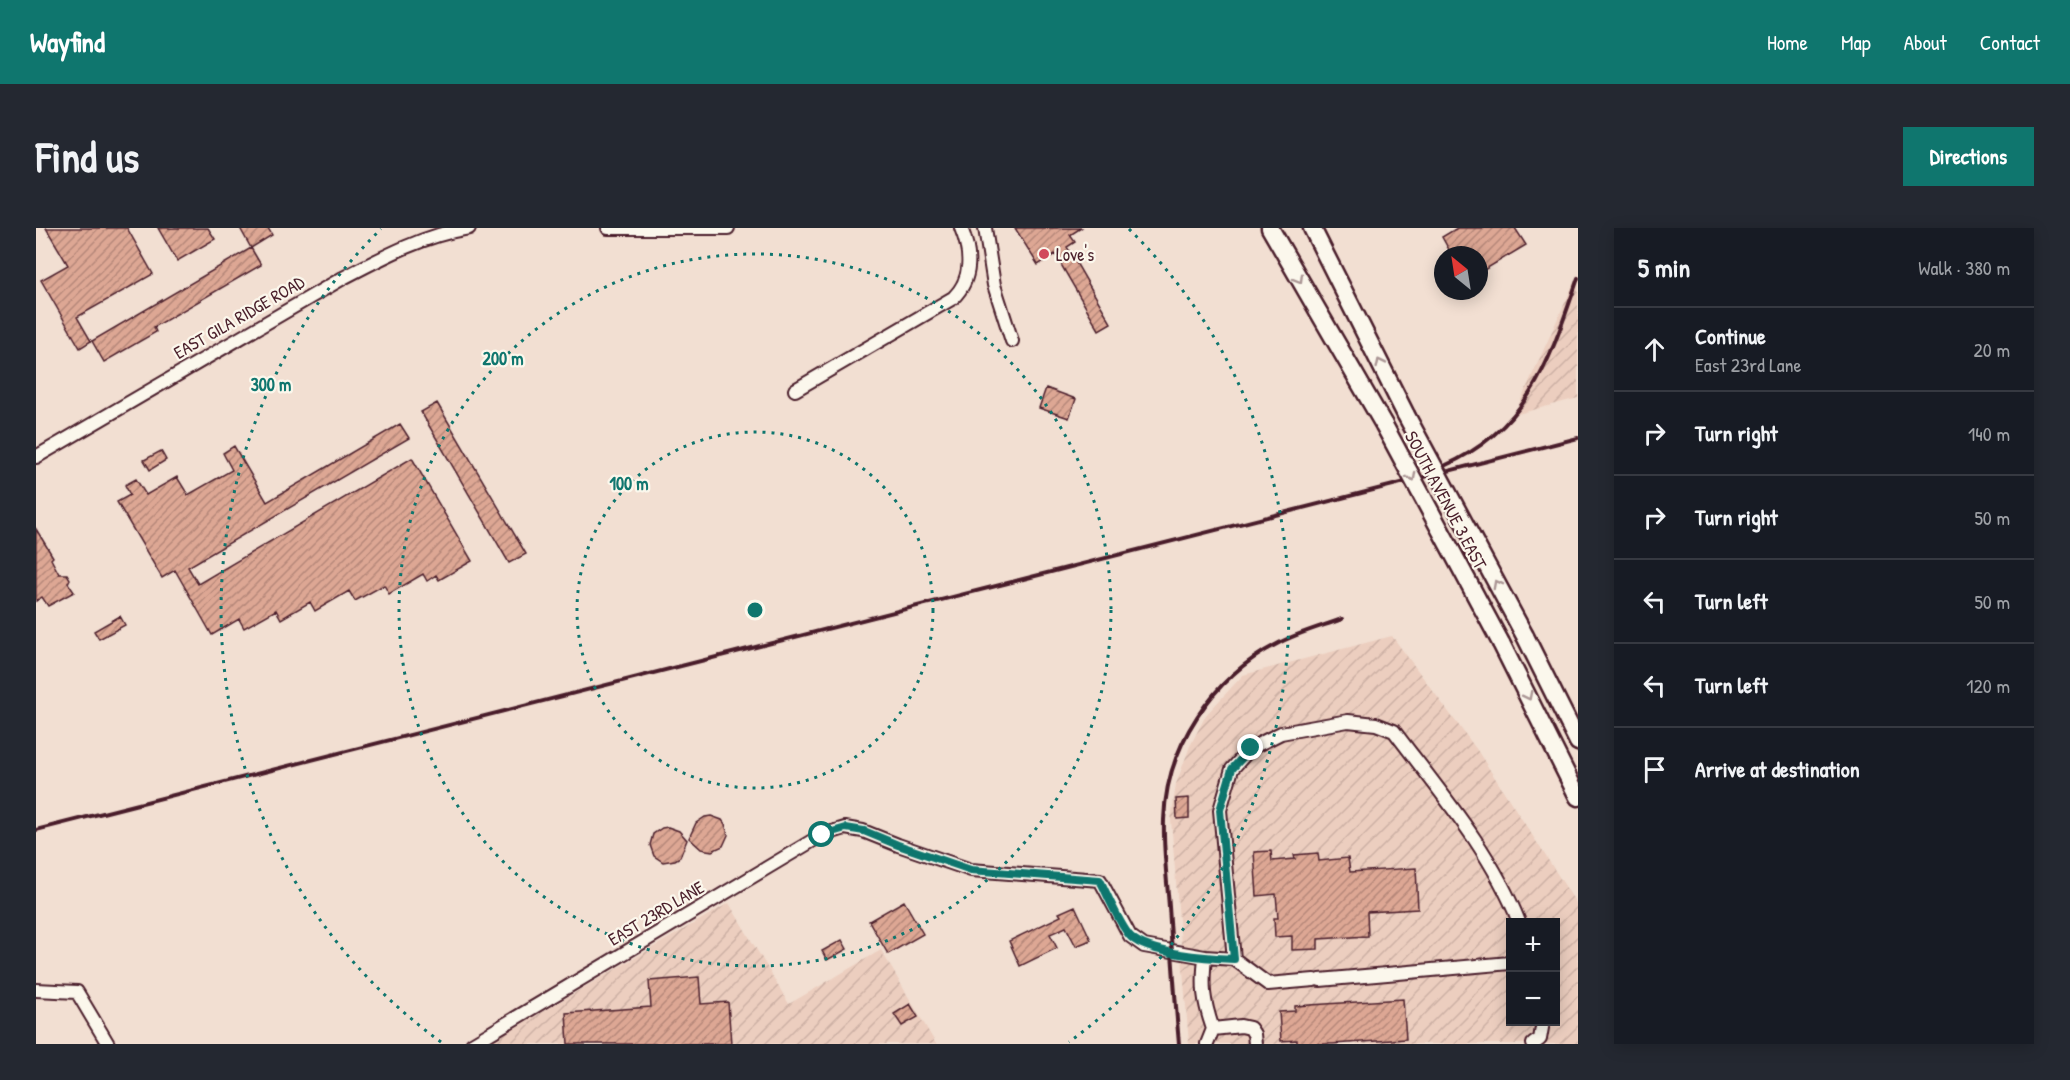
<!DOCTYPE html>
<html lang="en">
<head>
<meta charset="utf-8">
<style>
  :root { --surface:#171b24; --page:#242831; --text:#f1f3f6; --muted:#9ea1a6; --line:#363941; --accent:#0f766e }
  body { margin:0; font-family:"Patrick Hand",sans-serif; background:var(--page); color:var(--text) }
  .controls { position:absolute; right:18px; bottom:18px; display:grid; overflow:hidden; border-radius:0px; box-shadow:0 3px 15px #0003 }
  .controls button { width:54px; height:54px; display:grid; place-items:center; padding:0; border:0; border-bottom:2px solid var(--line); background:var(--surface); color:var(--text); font:30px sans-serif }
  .compass { position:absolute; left:1398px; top:18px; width:54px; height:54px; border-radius:50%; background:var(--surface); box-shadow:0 3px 15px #0003; rotate:330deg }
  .stop { position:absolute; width:18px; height:18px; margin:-14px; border:4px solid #0f766e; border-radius:50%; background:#fff }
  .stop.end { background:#0f766e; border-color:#fff; box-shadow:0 2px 6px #0008 }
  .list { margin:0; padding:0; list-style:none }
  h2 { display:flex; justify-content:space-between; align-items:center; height:78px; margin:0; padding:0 24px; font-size:26px }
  h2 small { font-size:20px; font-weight:400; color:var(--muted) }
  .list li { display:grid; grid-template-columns:39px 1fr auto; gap:18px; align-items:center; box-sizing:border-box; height:84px; padding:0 24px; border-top:2px solid var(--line) }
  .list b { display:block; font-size:22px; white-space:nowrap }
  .list p { margin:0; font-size:20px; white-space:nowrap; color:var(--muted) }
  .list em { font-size:20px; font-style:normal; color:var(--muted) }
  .icon { flex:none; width:33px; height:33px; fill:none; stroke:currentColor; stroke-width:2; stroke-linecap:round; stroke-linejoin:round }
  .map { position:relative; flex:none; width:1542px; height:816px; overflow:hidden; border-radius:0px }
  header { display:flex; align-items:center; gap:36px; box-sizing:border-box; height:84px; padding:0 30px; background:var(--accent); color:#fff }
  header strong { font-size:28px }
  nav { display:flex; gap:33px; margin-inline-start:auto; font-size:21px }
  .intro { display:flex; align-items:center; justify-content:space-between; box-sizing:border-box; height:144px; padding:0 36px }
  h1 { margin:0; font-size:42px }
  .button { padding:15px 27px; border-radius:0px; background:var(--accent); color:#fff; font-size:21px; font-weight:700 }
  main { display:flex; gap:36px; padding:0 36px }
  aside { flex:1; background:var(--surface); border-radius:0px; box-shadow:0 3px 15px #0003 }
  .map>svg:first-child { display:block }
</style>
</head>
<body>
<header>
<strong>Wayfind</strong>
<nav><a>Home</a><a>Map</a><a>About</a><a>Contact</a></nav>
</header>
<div class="intro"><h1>Find us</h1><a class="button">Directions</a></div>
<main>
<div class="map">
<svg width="1542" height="816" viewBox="0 0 1542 816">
  <defs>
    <pattern id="industrial-furrows" width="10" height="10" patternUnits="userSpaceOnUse" patternTransform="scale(1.5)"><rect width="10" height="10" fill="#eccebf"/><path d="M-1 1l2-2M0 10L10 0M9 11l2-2" fill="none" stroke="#ccb0a4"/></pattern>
    <pattern id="building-hatch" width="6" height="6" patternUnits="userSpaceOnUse" patternTransform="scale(1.5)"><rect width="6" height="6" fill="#dda794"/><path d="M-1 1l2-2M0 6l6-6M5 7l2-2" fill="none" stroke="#b58779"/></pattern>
  </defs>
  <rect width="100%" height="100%" fill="#f2dfd2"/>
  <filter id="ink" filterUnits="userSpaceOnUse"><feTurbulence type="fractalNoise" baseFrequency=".0167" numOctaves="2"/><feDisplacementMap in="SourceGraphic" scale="12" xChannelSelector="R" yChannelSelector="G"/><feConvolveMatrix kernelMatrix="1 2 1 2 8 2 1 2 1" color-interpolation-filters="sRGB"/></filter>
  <g filter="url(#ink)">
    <path fill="url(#industrial-furrows)" fill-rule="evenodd" d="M 1542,46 L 1542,170 L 1478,187 Z
      M 1356,408 L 1441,522 L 1542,678 L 1542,816 L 1153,816 L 1135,592 L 1140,556 L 1154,518 L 1170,487 L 1207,447 ZM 1474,694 L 1520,694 L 1520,794 L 1474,794 Z
      M 693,675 L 753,776 L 845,722 L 900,816 L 451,816 Z"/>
    <path fill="url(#building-hatch)" stroke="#4a1f2b" stroke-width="1.5" d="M 10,0 L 91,0 L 117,46 L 41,89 L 55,113 L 44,120 L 5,52 L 32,37 Z
      M 122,0 L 172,0 L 179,11 L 141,33 Z
      M 204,0 L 232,0 L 236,7 L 215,20 Z
      M 979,0 L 1045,0 L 1034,7 L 1039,14 L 1031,19 L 1075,95 L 1063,102 L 1019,26 L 1002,37 Z
      M 1421,0 L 1479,0 L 1490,17 L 1443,45 L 1443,27 L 1416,27 L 1406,9 Z
      M 215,20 L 225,37 L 118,99 L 120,104 L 68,134 L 56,113 Z
      M 1010,160 L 1040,171 L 1033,190 L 1003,180 Z
      M 401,175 L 490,326 L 473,335 L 385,184 Z
      M 364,196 L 373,210 L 152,339 L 162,356 L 376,230 L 436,333 L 403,352 L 400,347 L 391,353 L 387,346 L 353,366 L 348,357 L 319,373 L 313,363 L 279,383 L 274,374 L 245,391 L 240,382 L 208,400 L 203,391 L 176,407 L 139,342 L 126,350 L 81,274 L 94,267 L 89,257 L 100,251 L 110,267 L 141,249 L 152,267 L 196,242 L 187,225 L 198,218 L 231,274 Z
      M 125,223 L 130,232 L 114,242 L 108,232 Z
      M 0,301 L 17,329 L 15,331 L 23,346 L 31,346 L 34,351 L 32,355 L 38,364 L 12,378 L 6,369 L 0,373 Z
      M 84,388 L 89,397 L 63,411 L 58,403 Z
      M 1153,570 L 1153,590 L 1141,591 L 1140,571 Z
      M 675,588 L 686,592 L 689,596 L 692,607 L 687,618 L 676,623 L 665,621 L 653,610 L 660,595 L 669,589 Z
      M 632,599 L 643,603 L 651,612 L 644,629 L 639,632 L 627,634 L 618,628 L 614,617 L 617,606 L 626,600 Z
      M 1235,623 L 1236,633 L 1259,631 L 1258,627 L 1282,625 L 1283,633 L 1312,630 L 1314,644 L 1380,640 L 1382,681 L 1331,684 L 1332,708 L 1282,711 L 1282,721 L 1256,722 L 1256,708 L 1239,709 L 1238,690 L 1242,690 L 1240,666 L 1221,668 L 1218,624 Z
      M 868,673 L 887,706 L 852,726 L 833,693 Z
      M 1039,678 L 1055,712 L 1040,718 L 1030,699 L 1014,706 L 1021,720 L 984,738 L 973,713 L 1025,688 L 1023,685 Z
      M 806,712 L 811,721 L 791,732 L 786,723 Z
      M 663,749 L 665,776 L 692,774 L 695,816 L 532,816 L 530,785 L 615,779 L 613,753 Z
      M 1367,771 L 1370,811 L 1297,816 L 1261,816 L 1261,812 L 1245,813 L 1243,784 L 1259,783 L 1259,778 Z
      M 874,776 L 882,789 L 866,798 L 858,786 Z"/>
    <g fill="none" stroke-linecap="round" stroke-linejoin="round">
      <defs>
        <path id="minor" d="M 572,0 L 692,0
          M 949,0 L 958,57 L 976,113
          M 759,162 L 917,70 C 937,51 935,24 925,0
          M 0,229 L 307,50 C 347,29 388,7 433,0
          M 1169,729 L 1198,731 L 1232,756 L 1278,752
          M 1198,731 L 1184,582 L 1196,541 L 1215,520 L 1245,505 L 1312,493 L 1340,496 L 1358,503 C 1404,564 1455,623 1483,694
          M 1284,752 L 1474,735
          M 0,762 L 41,764 L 72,816
          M 1177,801 L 1205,798 L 1214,800 L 1218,806 L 1219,816
          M 436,816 L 786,607 L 809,600 L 827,603 L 862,617 L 935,642 L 1064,652 L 1094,708 L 1108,718 L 1169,729 C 1166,759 1167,772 1177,801
          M 1171,816 L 1177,801
          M 1497,816 L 1504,811 L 1507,794"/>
        <path id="major" d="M 1234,0 L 1348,197
          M 1276,0 L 1370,187
          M 1489,408 L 1542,514
          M 1465,415 L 1542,569"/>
      </defs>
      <use href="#minor" stroke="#4a1f2b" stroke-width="16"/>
      <use href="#major" stroke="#4a1f2b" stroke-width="21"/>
      <use href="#minor" stroke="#fbf7ec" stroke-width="12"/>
      <use href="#major" stroke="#fbf7ec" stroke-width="16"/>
      <path stroke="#4a1f2b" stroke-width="4" d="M 1408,238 C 1494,200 1514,131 1542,50
        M 0,602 L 1542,210
        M 1143,816 C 1139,770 1136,725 1133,679 C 1131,651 1127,621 1128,592 C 1130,518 1177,449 1241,416 C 1261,405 1284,399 1306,391"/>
      <defs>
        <path id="major-bridge" d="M 1370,187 L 1489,408
          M 1348,197 L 1465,415"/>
      </defs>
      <use href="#major-bridge" stroke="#4a1f2b" stroke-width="21" stroke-linecap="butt"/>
      <use href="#major-bridge" stroke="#fbf7ec" stroke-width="16"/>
    </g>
    <defs><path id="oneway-chevron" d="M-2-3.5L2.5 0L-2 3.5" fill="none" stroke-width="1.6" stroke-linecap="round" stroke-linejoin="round" transform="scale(1.5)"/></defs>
    <g stroke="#ab9695">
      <use href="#oneway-chevron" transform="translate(1263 51) rotate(60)"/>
      <use href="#oneway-chevron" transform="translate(1344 135) rotate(-116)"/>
      <use href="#oneway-chevron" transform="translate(1376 249) rotate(62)"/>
      <use href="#oneway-chevron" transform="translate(1461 356) rotate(-118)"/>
      <use href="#oneway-chevron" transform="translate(1492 468) rotate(63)"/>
    </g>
  </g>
  <g fill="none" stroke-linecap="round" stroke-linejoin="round" filter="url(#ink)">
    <path stroke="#0f766e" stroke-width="8" d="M 786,607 L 810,600 L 828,603 L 862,617 L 935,642 L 1064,652 C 1071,666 1085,700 1095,709 C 1113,726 1173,730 1198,731 L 1184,582 L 1196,541 L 1215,520"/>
  </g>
  <g fill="none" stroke="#0f766e" stroke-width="3" stroke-dasharray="3 6">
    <circle cx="719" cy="382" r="178"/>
    <circle cx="719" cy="382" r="356"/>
    <path d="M405 814A534 534 0 0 1 345 1M1093 1A534 534 0 0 1 1033 814"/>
  </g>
  <circle fill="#d1495b" stroke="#fbf7ec" stroke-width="2" cx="1008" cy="26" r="6"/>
  <g text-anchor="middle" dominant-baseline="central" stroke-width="4.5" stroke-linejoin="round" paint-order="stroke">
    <g font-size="18" fill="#4a1f2b" stroke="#fbf7ec" text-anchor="start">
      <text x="1020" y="26">Love's</text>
    </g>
    <g font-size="18" fill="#4a1f2b" stroke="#fbf7ec">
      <text transform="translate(203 89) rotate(-30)">EAST GILA RIDGE ROAD</text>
      <text transform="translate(1410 272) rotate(62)">SOUTH AVENUE 3 EAST</text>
      <text transform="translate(620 685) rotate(-31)">EAST 23RD LANE</text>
    </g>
  </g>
  <circle cx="719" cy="382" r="9" fill="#0f766e" stroke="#fbf7ec" stroke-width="3"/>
  <g font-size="18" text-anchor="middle" font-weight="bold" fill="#0f766e" stroke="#fbf7ec" stroke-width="4.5" stroke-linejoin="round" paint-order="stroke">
    <text x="467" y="137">200 m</text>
    <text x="235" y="163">300 m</text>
    <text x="593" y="262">100 m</text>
  </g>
</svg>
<div class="controls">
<button>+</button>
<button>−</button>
</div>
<svg class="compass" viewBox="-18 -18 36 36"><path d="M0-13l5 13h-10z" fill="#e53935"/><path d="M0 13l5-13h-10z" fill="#9ea1a6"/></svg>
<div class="stop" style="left:786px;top:607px"></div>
<div class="stop end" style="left:1215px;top:520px"></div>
</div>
<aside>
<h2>5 min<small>Walk · 380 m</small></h2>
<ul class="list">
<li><svg class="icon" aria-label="ahead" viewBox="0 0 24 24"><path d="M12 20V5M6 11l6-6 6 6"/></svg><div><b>Continue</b><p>East 23rd Lane</p></div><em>20 m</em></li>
<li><svg class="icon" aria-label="right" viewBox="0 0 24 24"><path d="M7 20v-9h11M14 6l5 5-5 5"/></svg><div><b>Turn right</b></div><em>140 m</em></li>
<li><svg class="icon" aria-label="right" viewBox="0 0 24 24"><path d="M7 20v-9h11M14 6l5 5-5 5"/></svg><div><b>Turn right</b></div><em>50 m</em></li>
<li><svg class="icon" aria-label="left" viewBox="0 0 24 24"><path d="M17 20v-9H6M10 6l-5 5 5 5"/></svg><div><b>Turn left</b></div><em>50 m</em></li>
<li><svg class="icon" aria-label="left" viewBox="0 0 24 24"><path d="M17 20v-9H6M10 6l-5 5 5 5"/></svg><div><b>Turn left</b></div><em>120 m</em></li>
<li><svg class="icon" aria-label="arrive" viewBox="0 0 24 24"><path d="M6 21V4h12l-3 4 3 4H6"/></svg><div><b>Arrive at destination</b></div></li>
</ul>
</aside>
</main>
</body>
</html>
